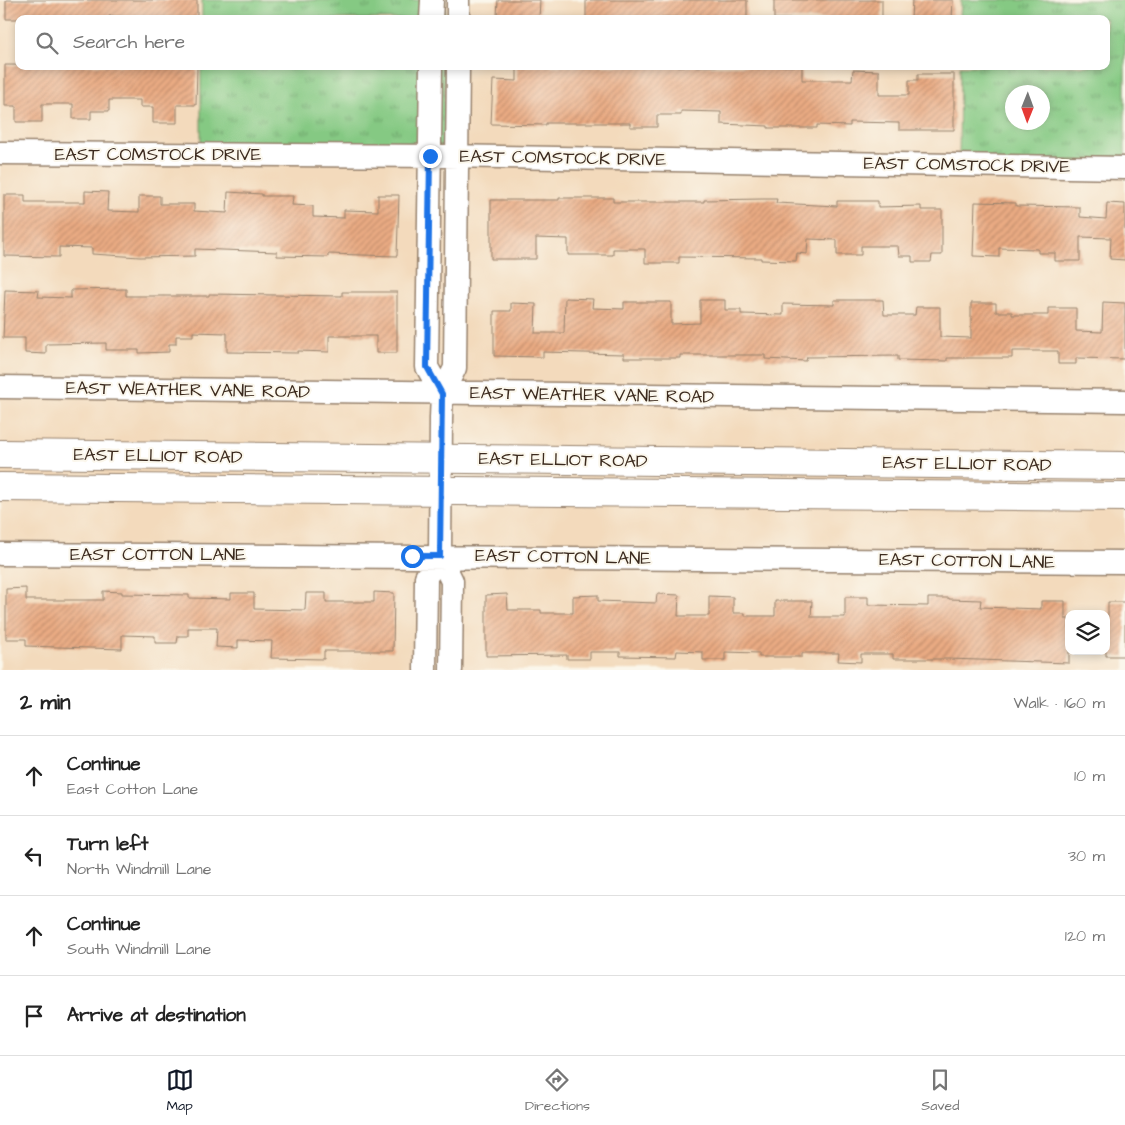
<!DOCTYPE html>
<html lang="en">
<head>
<meta charset="utf-8">
<style>
  :root { --surface:#fff; --page:#f6f6f6; --text:#222; --muted:#767676; --line:#e0e0e0; --accent:#111827 }
  body { margin:0; font-family:"Architects Daughter",sans-serif; background:var(--page); color:var(--text) }
  .controls { position:absolute; right:15px; bottom:15px; display:grid; overflow:hidden; border-radius:10px; box-shadow:0 2px 8px #0003 }
  .controls button { width:45px; height:45px; display:grid; place-items:center; padding:0; border:0; border-bottom:1px solid var(--line); background:var(--surface); color:var(--text); font:25px sans-serif }
  .compass { position:absolute; left:1005px; top:85px; width:45px; height:45px; border-radius:50%; background:var(--surface); box-shadow:0 2px 8px #0003; rotate:181deg }
  .stop { position:absolute; width:15px; height:15px; margin:-11px; border:4px solid #1a73e8; border-radius:50%; background:#fff }
  .stop.end { background:#1a73e8; border-color:#fff; box-shadow:0 1px 5px #0008 }
  .list { margin:0; padding:0; list-style:none }
  h2 { display:flex; justify-content:space-between; align-items:center; height:65px; margin:0; padding:0 20px; font-size:21px }
  h2 small { font-size:16px; font-weight:400; color:var(--muted) }
  .list li { display:grid; grid-template-columns:32px 1fr auto; gap:15px; align-items:center; box-sizing:border-box; height:80px; padding:0 20px; border-top:1px solid var(--line) }
  .list b { display:block; font-size:19px; white-space:nowrap }
  .list p { margin:0; font-size:16px; white-space:nowrap; color:var(--muted) }
  .list em { font-size:16px; font-style:normal; color:var(--muted) }
  .icon { flex:none; width:28px; height:28px; fill:none; stroke:currentColor; stroke-width:2; stroke-linecap:round; stroke-linejoin:round }
  .map { position:relative; flex:none; width:1125px; height:670px; overflow:hidden }
  .search { position:absolute; background:var(--surface); box-shadow:0 2px 8px #0003; left:15px; right:15px; top:15px; height:55px; display:flex; align-items:center; gap:12px; box-sizing:border-box; padding:0 18px; border-radius:10px; color:var(--muted); font-size:19px }
  .sheet { height:385px; background:var(--surface) }
  nav { display:flex; justify-content:space-around; align-items:center; box-sizing:border-box; height:70px; border-top:1px solid var(--line); background:var(--surface); font-size:14px; color:var(--muted) }
  nav a { display:grid; justify-items:center; gap:2px }
  nav .on { color:var(--accent) }
  .map>svg:first-child { display:block }
</style>
</head>
<body>
<div class="map">
<svg width="1125" height="670" viewBox="0 0 1125 670">
  <defs>
    <pattern id="park-tufts" width="24" height="20" patternUnits="userSpaceOnUse" patternTransform="scale(1.25)"><rect width="24" height="20" fill="#85c983"/><path d="M3 7l-1-3M5 7V3M7 7l1-3M15 17l-1-3M17 17v-4M19 17l1-3" fill="none" stroke="#6ea36b"/></pattern>
    <pattern id="building-hatch" width="6" height="6" patternUnits="userSpaceOnUse" patternTransform="scale(1.25)"><rect width="6" height="6" fill="#eaab83"/><path d="M-1 1l2-2M0 6l6-6M5 7l2-2" fill="none" stroke="#bf8b6b"/></pattern>
  </defs>
  <rect width="100%" height="100%" fill="#fbf7ec"/>
  <filter id="ink" filterUnits="userSpaceOnUse"><feTurbulence type="fractalNoise" baseFrequency=".02" numOctaves="2"/><feDisplacementMap in="SourceGraphic" scale="10" xChannelSelector="R" yChannelSelector="G"/><feConvolveMatrix kernelMatrix="1 2 1 2 8 2 1 2 1" color-interpolation-filters="sRGB"/></filter>
  <filter id="wash" filterUnits="userSpaceOnUse"><feTurbulence type="fractalNoise" baseFrequency=".0096" numOctaves="4" result="noise"/><feDisplacementMap in="SourceGraphic" scale="20" xChannelSelector="R" yChannelSelector="G"/><feGaussianBlur stdDeviation="1.12" result="paint"/><feColorMatrix in="noise" values="0 0 0 0 0 0 0 0 0 0 0 0 0 0 0 0 0 1.4 0 .05"/><feComposite in="paint" operator="in"/></filter>
  <g filter="url(#wash)">
    <rect width="100%" height="100%" fill="#f3dabc"/>
    <path fill="url(#park-tufts)" stroke="#607a50" fill-rule="evenodd" d="M 202,0 L 445,0 L 445,19 L 202,19 Z
      M 961,0 L 1125,0 L 1125,168 L 959,165 L 960,66 L 1106,66 L 1106,19 L 960,19 ZM 1012,92 L 1042,92 L 1042,122 L 1012,122 Z
      M 201,66 L 445,66 L 444,156 L 201,155 Z"/>
    <g id="blocks">
      <path fill="url(#building-hatch)" d="M 6,0 L 197,0 L 197,19 L 141,19 L 141,17 L 109,16 L 109,19 L 6,19 Z
        M 498,0 L 540,0 L 539,19 L 516,19 L 516,16 L 497,15 Z
        M 586,0 L 747,0 L 747,19 L 662,17 L 662,19 L 586,19 Z
        M 774,0 L 882,0 L 882,19 L 774,19 Z
        M 912,0 L 953,0 L 952,19 L 911,19 Z
        M 5,65 L 197,66 L 196,105 L 177,105 L 177,123 L 153,123 L 153,107 L 140,107 L 140,100 L 109,100 L 109,111 L 91,111 L 91,119 L 73,119 L 73,104 L 42,104 L 42,122 L 16,122 L 16,106 L 5,106 Z
        M 517,66 L 802,66 L 802,80 L 852,80 L 853,70 L 879,71 L 879,95 L 909,95 L 909,80 L 918,80 L 918,74 L 954,74 L 954,130 L 899,130 L 899,123 L 850,122 L 850,126 L 817,125 L 817,128 L 768,128 L 768,126 L 721,124 L 721,112 L 681,111 L 681,115 L 657,115 L 657,127 L 630,127 L 630,123 L 546,123 L 546,125 L 491,124 L 493,80 L 517,81 Z
        M 85,191 L 108,192 L 107,211 L 139,212 L 139,196 L 160,196 L 160,204 L 194,204 L 194,211 L 227,213 L 228,192 L 262,194 L 262,196 L 293,196 L 292,205 L 313,206 L 313,217 L 344,218 L 344,210 L 378,211 L 378,195 L 399,195 L 397,256 L 328,254 L 328,257 L 277,256 L 277,252 L 195,249 L 195,256 L 140,257 L 92,254 L 92,248 L 59,247 L 59,257 L 4,256 L 4,195 L 25,195 L 25,202 L 85,202 Z
        M 559,198 L 613,198 L 613,202 L 704,202 L 704,200 L 763,199 L 777,199 L 776,203 L 837,206 L 837,201 L 878,201 L 878,207 L 921,206 L 921,210 L 942,210 L 942,255 L 932,255 L 931,262 L 912,262 L 912,256 L 899,256 L 898,246 L 861,246 L 861,255 L 837,255 L 837,240 L 808,239 L 807,254 L 797,253 L 796,261 L 761,260 L 761,258 L 679,257 L 679,263 L 645,263 L 645,249 L 613,249 L 613,255 L 568,255 L 568,239 L 536,238 L 536,259 L 491,259 L 491,200 L 559,200 Z
        M 975,202 L 1016,203 L 1016,206 L 1080,207 L 1080,217 L 1106,219 L 1107,203 L 1125,204 L 1125,260 L 1110,259 L 1111,238 L 1080,237 L 1080,261 L 1055,261 L 1055,253 L 1038,253 L 1038,249 L 999,248 L 999,257 L 973,256 Z
        M 126,289 L 126,296 L 209,296 L 209,294 L 342,296 L 342,292 L 397,292 L 397,353 L 376,353 L 376,336 L 329,336 L 329,352 L 298,351 L 298,353 L 227,352 L 227,333 L 193,332 L 193,336 L 176,336 L 176,344 L 169,344 L 169,352 L 139,353 L 139,350 L 106,350 L 106,343 L 46,344 L 46,354 L 25,353 L 25,338 L 3,338 L 5,290 L 39,291 L 38,297 L 71,298 L 71,290 Z
        M 565,298 L 593,299 L 592,308 L 624,309 L 624,302 L 671,302 L 671,324 L 700,323 L 700,300 L 725,300 L 725,310 L 741,310 L 741,314 L 783,315 L 783,304 L 834,305 L 834,300 L 883,300 L 884,315 L 915,315 L 916,307 L 940,307 L 940,337 L 971,338 L 971,303 L 996,303 L 996,312 L 1012,312 L 1012,315 L 1048,315 L 1048,308 L 1076,308 L 1076,331 L 1102,332 L 1103,302 L 1125,303 L 1125,359 L 1076,358 L 1076,364 L 1058,364 L 1058,351 L 1012,351 L 1012,358 L 947,358 L 947,361 L 898,360 L 898,356 L 807,357 L 806,361 L 765,359 L 765,355 L 680,355 L 680,358 L 624,358 L 624,354 L 543,352 L 543,357 L 494,356 L 494,311 L 511,311 L 511,303 L 536,304 L 535,333 L 564,333 Z
        M 26,588 L 26,600 L 103,600 L 103,591 L 122,592 L 122,594 L 189,595 L 189,598 L 231,599 L 231,593 L 254,593 L 254,609 L 305,610 L 306,593 L 326,593 L 326,602 L 374,602 L 374,592 L 394,593 L 393,651 L 324,651 L 324,659 L 271,658 L 272,641 L 238,640 L 238,648 L 216,647 L 217,628 L 188,628 L 188,636 L 178,636 L 177,643 L 155,643 L 155,636 L 122,635 L 122,649 L 26,646 L 26,639 L 6,639 L 6,589 Z
        M 507,594 L 508,610 L 541,610 L 541,613 L 573,613 L 573,596 L 598,595 L 598,601 L 656,603 L 657,594 L 679,595 L 678,616 L 709,616 L 709,596 L 733,597 L 733,613 L 745,613 L 745,616 L 775,616 L 775,601 L 812,601 L 811,617 L 845,617 L 845,597 L 868,597 L 868,605 L 928,606 L 928,598 L 949,598 L 949,599 L 981,600 L 980,607 L 1041,609 L 1041,601 L 1065,601 L 1065,619 L 1069,619 L 1069,663 L 948,659 L 893,659 L 893,654 L 861,654 L 861,662 L 838,661 L 839,653 L 802,653 L 802,657 L 759,657 L 759,653 L 725,652 L 725,660 L 703,660 L 703,652 L 677,651 L 676,657 L 620,656 L 620,652 L 590,652 L 590,659 L 567,659 L 567,655 L 486,656 L 486,595 Z
        M 1108,602 L 1125,602 L 1125,656 L 1106,656 L 1106,617 L 1108,617 Z"/>
    </g>
  </g>
  <g filter="url(#ink)">
    <use href="#blocks" fill-opacity="0" stroke="#97826d" stroke-width="1"/>
    <g fill="none" stroke-linecap="round" stroke-linejoin="round">
      <defs>
        <path id="minor" d="M 431,19 L 432,0
          M 458,19 L 458,0
          M 431,66 L 427,367 L 442,394
          M 0,153 L 444,156 L 1125,168
          M 0,387 L 1125,401
          M 0,554 L 1125,562
          M 425,670 L 426,577 L 440,556
          M 451,670 L 452,581 L 440,556 L 441,418 L 442,394 L 455,368 L 458,66"/>
        <path id="major" d="M 0,454 L 1125,466
          M 0,487 L 1125,497"/>
      </defs>
      <use href="#minor" stroke="#97826d" stroke-width="25"/>
      <use href="#major" stroke="#97826d" stroke-width="30"/>
      <use href="#minor" stroke="#fff" stroke-width="22"/>
      <use href="#major" stroke="#fff" stroke-width="28"/>
    </g>
  </g>
  <g fill="none" stroke-linecap="round" stroke-linejoin="round" filter="url(#ink)">
    <path stroke="#1a73e8" stroke-width="6" d="M 412,556 L 440,556 L 442,394 L 427,367 L 430,156"/>
  </g>
  <g text-anchor="middle" dominant-baseline="central" stroke-width="4" stroke-linejoin="round" paint-order="stroke">
    <g font-size="18" fill="#3b2a1e" stroke="#fbf7ec">
      <text x="158" y="154">EAST COMSTOCK DRIVE</text>
      <text transform="translate(563 158) rotate(1)">EAST COMSTOCK DRIVE</text>
      <text transform="translate(967 165) rotate(1)">EAST COMSTOCK DRIVE</text>
      <text transform="translate(188 390) rotate(1)">EAST WEATHER VANE ROAD</text>
      <text transform="translate(592 395) rotate(1)">EAST WEATHER VANE ROAD</text>
      <text transform="translate(158 456) rotate(1)">EAST ELLIOT ROAD</text>
      <text transform="translate(563 460) rotate(1)">EAST ELLIOT ROAD</text>
      <text transform="translate(967 464) rotate(1)">EAST ELLIOT ROAD</text>
      <text x="158" y="554">EAST COTTON LANE</text>
      <text transform="translate(563 557) rotate(1)">EAST COTTON LANE</text>
      <text transform="translate(967 561) rotate(1)">EAST COTTON LANE</text>
    </g>
  </g>
</svg>
<div class="controls">
<button><svg class="icon" aria-label="layers" viewBox="0 0 24 24"><path d="M12 4l9 5-9 5-9-5zM3 14l9 5 9-5"/></svg></button>
</div>
<svg class="compass" viewBox="-18 -18 36 36"><path d="M0-13l5 13h-10z" fill="#e53935"/><path d="M0 13l5-13h-10z" fill="#767676"/></svg>
<div class="stop" style="left:412px;top:556px"></div>
<div class="stop end" style="left:430px;top:156px"></div>
<div class="search"><svg class="icon" aria-label="search" viewBox="0 0 24 24"><circle cx="10" cy="10" r="6"/><path d="M15 15l6 6"/></svg>Search here</div>
</div>
<section class="sheet">
<h2>2 min<small>Walk · 160 m</small></h2>
<ul class="list">
<li><svg class="icon" aria-label="ahead" viewBox="0 0 24 24"><path d="M12 20V5M6 11l6-6 6 6"/></svg><div><b>Continue</b><p>East Cotton Lane</p></div><em>10 m</em></li>
<li><svg class="icon" aria-label="left" viewBox="0 0 24 24"><path d="M17 20v-9H6M10 6l-5 5 5 5"/></svg><div><b>Turn left</b><p>North Windmill Lane</p></div><em>30 m</em></li>
<li><svg class="icon" aria-label="ahead" viewBox="0 0 24 24"><path d="M12 20V5M6 11l6-6 6 6"/></svg><div><b>Continue</b><p>South Windmill Lane</p></div><em>120 m</em></li>
<li><svg class="icon" aria-label="arrive" viewBox="0 0 24 24"><path d="M6 21V4h12l-3 4 3 4H6"/></svg><div><b>Arrive at destination</b></div></li>
</ul>
</section>
<nav>
<a class="on"><svg class="icon" aria-label="map" viewBox="0 0 24 24"><path d="M3 6l6-2 6 2 6-2v14l-6 2-6-2-6 2zM9 4v14M15 6v14"/></svg>Map</a>
<a><svg class="icon" aria-label="directions" viewBox="0 0 24 24"><path d="M12 3l9 9-9 9-9-9zM9 14v-3h6M13 9l2 2-2 2"/></svg>Directions</a>
<a><svg class="icon" aria-label="saved" viewBox="0 0 24 24"><path d="M7 4h10v16l-5-4-5 4z"/></svg>Saved</a>
</nav>
</body>
</html>
